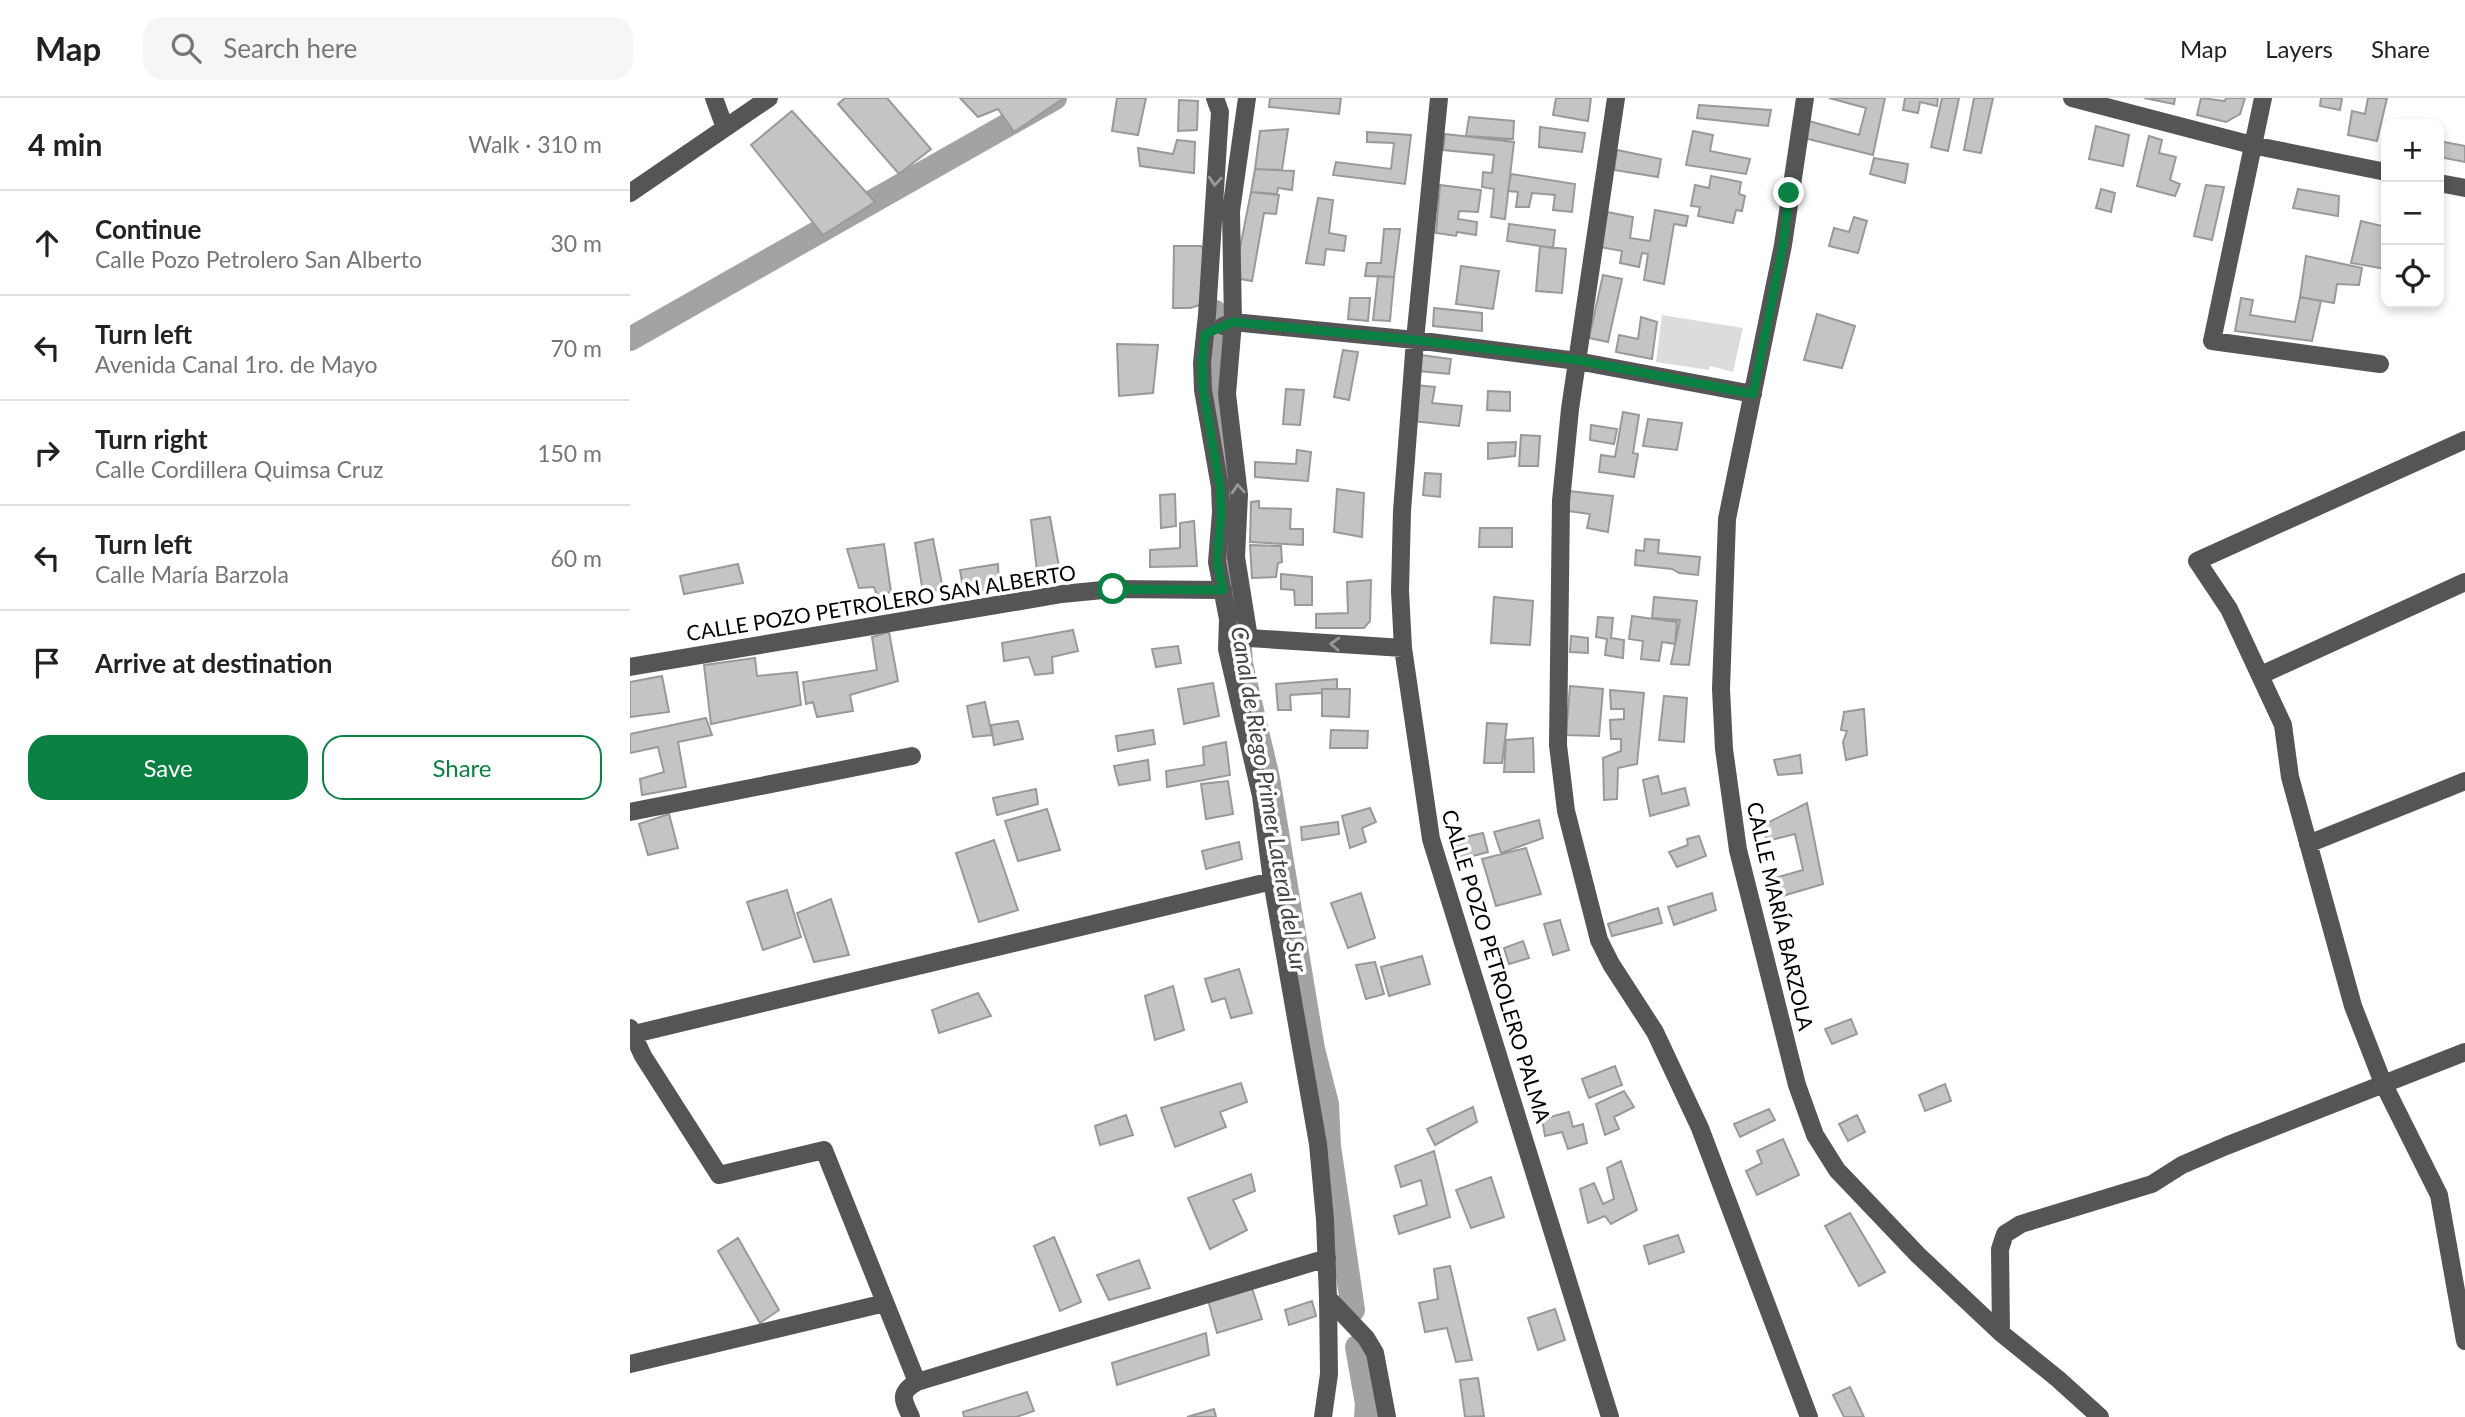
<!DOCTYPE html>
<html lang="en">
<head>
<meta charset="utf-8">
<style>
  :root { --surface:#fff; --page:#f6f6f6; --text:#222; --muted:#767676; --line:#e0e0e0; --accent:#0b8043 }
  body { margin:0; font-family:Lato,sans-serif; background:var(--page); color:var(--text) }
  .controls { position:absolute; right:21px; top:21px; display:grid; overflow:hidden; border-radius:14px; box-shadow:0 4px 10px #0003 }
  .controls button { width:63px; height:63px; display:grid; place-items:center; padding:0; border:0; border-bottom:2px solid var(--line); background:var(--surface); color:var(--text); font:35px sans-serif }
  .stop { position:absolute; width:21px; height:21px; margin:-16px; border:5px solid #0b8043; border-radius:50%; background:#fff }
  .stop.end { background:#0b8043; border-color:#fff; box-shadow:0 2px 7px #0008 }
  .list { margin:0; padding:0; list-style:none }
  h2 { display:flex; justify-content:space-between; align-items:center; height:91px; margin:0; padding:0 28px; font-size:30px }
  h2 small { font-size:23px; font-weight:400; color:var(--muted) }
  .list li { display:grid; grid-template-columns:46px 1fr auto; gap:21px; align-items:center; box-sizing:border-box; height:105px; padding:0 28px; border-top:2px solid var(--line) }
  .list b { display:block; font-size:26px; white-space:nowrap }
  .list p { margin:0; font-size:23px; white-space:nowrap; color:var(--muted) }
  .list em { font-size:23px; font-style:normal; color:var(--muted) }
  .actions { display:flex; gap:14px; padding:21px 28px }
  .actions a { flex:1; padding:16px 0; border:2px solid var(--accent); border-radius:21px; text-align:center; font-size:24px; color:var(--accent) }
  .actions .main { background:var(--accent); color:#fff }
  .icon { flex:none; width:38px; height:38px; fill:none; stroke:currentColor; stroke-width:2; stroke-linecap:round; stroke-linejoin:round }
  .map { position:relative; flex:none; width:1835px; height:1319px; overflow:hidden }
  header { display:flex; align-items:center; gap:42px; box-sizing:border-box; height:98px; padding:0 35px; background:var(--surface); border-bottom:2px solid var(--line) }
  header strong { font-size:33px }
  nav { display:flex; gap:38px; margin-inline-start:auto; font-size:24px }
  .search { width:490px; height:63px; background:var(--page); display:flex; align-items:center; gap:18px; box-sizing:border-box; padding:0 24px; border-radius:21px; color:var(--muted); font-size:26px }
  main { display:flex }
  aside { flex:1; background:var(--surface) }
  .map>svg:first-child { display:block }
</style>
</head>
<body>
<header>
<strong>Map</strong>
<div class="search"><svg class="icon" aria-label="search" viewBox="0 0 24 24"><circle cx="10" cy="10" r="6"/><path d="M15 15l6 6"/></svg>Search here</div>
<nav><a>Map</a><a>Layers</a><a>Share</a></nav>
</header>
<main>
<aside>
<h2>4 min<small>Walk · 310 m</small></h2>
<ul class="list">
<li><svg class="icon" aria-label="ahead" viewBox="0 0 24 24"><path d="M12 20V5M6 11l6-6 6 6"/></svg><div><b>Continue</b><p>Calle Pozo Petrolero San Alberto</p></div><em>30 m</em></li>
<li><svg class="icon" aria-label="left" viewBox="0 0 24 24"><path d="M17 20v-9H6M10 6l-5 5 5 5"/></svg><div><b>Turn left</b><p>Avenida Canal 1ro. de Mayo</p></div><em>70 m</em></li>
<li><svg class="icon" aria-label="right" viewBox="0 0 24 24"><path d="M7 20v-9h11M14 6l5 5-5 5"/></svg><div><b>Turn right</b><p>Calle Cordillera Quimsa Cruz</p></div><em>150 m</em></li>
<li><svg class="icon" aria-label="left" viewBox="0 0 24 24"><path d="M17 20v-9H6M10 6l-5 5 5 5"/></svg><div><b>Turn left</b><p>Calle María Barzola</p></div><em>60 m</em></li>
<li><svg class="icon" aria-label="arrive" viewBox="0 0 24 24"><path d="M6 21V4h12l-3 4 3 4H6"/></svg><div><b>Arrive at destination</b></div></li>
</ul>
<div class="actions"><a class="main">Save</a><a>Share</a></div>
</aside>
<div class="map">
<svg width="1835" height="1319" viewBox="0 0 1835 1319">
  <rect width="100%" height="100%" fill="#fff"/>
  <path fill="#dcdcdc" d="M 1032,217 L 1113,230 L 1103,274 L 1080,268 L 1079,272 L 1026,264 Z"/>
  <g fill="none" stroke-linecap="round" stroke-linejoin="round">
    <path stroke="#a3a3a3" stroke-width="24" d="M 585,214 L 582,287 L 596,363 L 600,408 L 596,460 L 608,517 L 611,566 L 638,680 L 683,951 L 697,1006 L 699,1048 L 723,1212
      M 0,241 L 425,0
      M 727,1249 L 737,1306 L 736,1319"/>
  </g>
  <path fill="#c4c4c4" stroke="#999" stroke-width="2" d="M 215,0 L 257,0 L 301,51 L 269,76 L 208,6 Z
    M 330,0 L 434,0 L 384,34 L 368,11 L 348,19 Z
    M 487,0 L 516,0 L 508,37 L 482,33 Z
    M 640,0 L 711,0 L 709,16 L 639,9 Z
    M 926,0 L 961,0 L 958,23 L 923,17 Z
    M 1199,0 L 1255,0 L 1243,57 L 1174,40 L 1179,23 L 1229,37 L 1236,10 Z
    M 1275,0 L 1308,0 L 1307,8 L 1290,4 L 1288,15 L 1273,12 Z
    M 1312,0 L 1329,0 L 1318,53 L 1301,49 Z
    M 1344,0 L 1363,0 L 1351,55 L 1334,52 Z
    M 1514,0 L 1545,0 L 1544,6 Z
    M 1571,0 L 1595,3 L 1596,0 L 1615,0 L 1610,16 L 1596,24 L 1567,17 Z
    M 1691,0 L 1712,0 L 1710,12 L 1690,8 Z
    M 1738,0 L 1757,0 L 1747,43 L 1718,37 L 1722,13 L 1735,16 Z
    M 549,2 L 568,3 L 567,32 L 548,33 Z
    M 1069,7 L 1141,12 L 1138,28 L 1067,20 Z
    M 162,13 L 245,104 L 193,137 L 121,47 Z
    M 839,19 L 884,23 L 883,41 L 836,38 Z
    M 1466,28 L 1499,37 L 1493,68 L 1459,61 Z
    M 910,29 L 955,35 L 952,54 L 909,49 Z
    M 658,31 L 652,72 L 625,71 L 630,33 Z
    M 1063,33 L 1083,37 L 1080,53 L 1120,61 L 1116,76 L 1056,67 Z
    M 737,34 L 781,37 L 775,86 L 703,77 L 706,64 L 761,71 L 764,45 L 737,44 Z
    M 815,36 L 884,44 L 875,121 L 861,119 L 864,91 L 852,89 L 853,74 L 862,75 L 864,57 L 813,52 Z
    M 1519,38 L 1532,42 L 1529,55 L 1546,59 L 1540,82 L 1550,86 L 1545,98 L 1507,88 Z
    M 547,42 L 565,44 L 564,75 L 510,68 L 508,50 L 543,56 Z
    M 1809,43 L 1835,48 L 1835,64 L 1809,59 Z
    M 987,52 L 1031,61 L 1028,79 L 984,72 Z
    M 1244,60 L 1278,66 L 1275,85 L 1240,76 Z
    M 625,71 L 664,73 L 662,92 L 648,90 L 647,96 L 621,94 Z
    M 881,76 L 945,86 L 942,114 L 923,112 L 925,97 L 902,95 L 899,109 L 886,109 L 888,94 L 878,93 Z
    M 1081,78 L 1111,84 L 1109,96 L 1115,98 L 1112,113 L 1106,112 L 1103,125 L 1068,118 L 1070,109 L 1061,108 L 1065,87 L 1079,90 Z
    M 810,87 L 851,92 L 848,114 L 829,113 L 828,121 L 847,124 L 846,137 L 827,134 L 826,138 L 806,135 Z
    M 1576,87 L 1594,89 L 1582,142 L 1564,138 Z
    M 1471,91 L 1485,95 L 1481,114 L 1466,110 Z
    M 1668,91 L 1709,98 L 1708,118 L 1663,110 Z
    M 621,94 L 649,97 L 646,116 L 634,115 L 622,183 L 604,180 Z
    M 688,100 L 703,102 L 699,135 L 716,138 L 714,153 L 696,151 L 694,167 L 676,165 Z
    M 1025,112 L 1058,118 L 1056,128 L 1044,126 L 1034,186 L 1014,182 L 1018,156 L 1012,155 L 1009,169 L 990,165 L 992,153 L 970,149 L 977,114 L 1003,119 L 1000,140 L 1020,143 Z
    M 1224,119 L 1237,123 L 1228,155 L 1199,148 L 1204,130 L 1219,134 Z
    M 1731,123 L 1756,129 L 1756,171 L 1721,165 Z
    M 879,126 L 925,132 L 923,150 L 877,143 Z
    M 754,131 L 770,131 L 764,179 L 735,178 L 737,165 L 751,165 Z
    M 544,148 L 571,148 L 577,156 L 573,206 L 560,210 L 543,210 Z
    M 910,148 L 936,151 L 932,195 L 906,193 Z
    M 1676,158 L 1732,170 L 1729,187 L 1707,186 L 1704,205 L 1670,199 Z
    M 831,168 L 869,173 L 863,211 L 826,206 Z
    M 973,177 L 992,181 L 978,244 L 959,240 Z
    M 748,178 L 764,179 L 760,223 L 743,222 Z
    M 1670,199 L 1691,203 L 1682,243 L 1605,233 L 1611,200 L 1623,202 L 1620,217 L 1665,224 Z
    M 720,200 L 740,200 L 738,223 L 718,221 Z
    M 804,210 L 852,215 L 852,233 L 803,228 Z
    M 1187,216 L 1225,228 L 1212,270 L 1174,262 Z
    M 1011,219 L 1027,224 L 1022,261 L 986,254 L 989,237 L 1008,241 Z
    M 487,246 L 528,247 L 523,295 L 489,298 Z
    M 713,252 L 728,254 L 719,302 L 704,299 Z
    M 791,257 L 821,261 L 819,276 L 789,273 Z
    M 785,287 L 805,289 L 802,305 L 832,308 L 829,328 L 783,323 Z
    M 656,291 L 674,292 L 670,327 L 653,326 Z
    M 858,293 L 880,294 L 880,313 L 857,312 Z
    M 993,314 L 1009,317 L 1003,355 L 1008,356 L 1004,379 L 969,374 L 971,357 L 985,359 Z
    M 1018,321 L 1052,325 L 1047,352 L 1013,348 Z
    M 961,327 L 987,331 L 984,346 L 960,342 Z
    M 891,337 L 910,338 L 908,368 L 889,368 Z
    M 886,344 L 885,358 L 858,361 L 858,345 Z
    M 667,352 L 681,354 L 678,383 L 625,379 L 625,364 L 666,366 Z
    M 795,375 L 811,376 L 810,399 L 793,397 Z
    M 707,391 L 734,395 L 732,439 L 704,434 Z
    M 939,393 L 983,398 L 978,434 L 957,430 L 960,416 L 937,413 Z
    M 545,396 L 546,428 L 531,430 L 530,397 Z
    M 629,403 L 629,410 L 661,411 L 660,431 L 673,431 L 673,447 L 620,444 L 621,404 Z
    M 420,419 L 429,469 L 407,473 L 401,422 Z
    M 564,423 L 567,468 L 520,469 L 520,452 L 550,450 L 550,425 Z
    M 850,430 L 882,430 L 882,449 L 849,449 Z
    M 303,441 L 313,491 L 293,495 L 285,445 Z
    M 1015,441 L 1029,442 L 1028,455 L 1070,459 L 1068,477 L 1049,475 L 1042,471 L 1005,467 L 1006,452 L 1014,453 Z
    M 254,446 L 261,494 L 247,497 L 244,489 L 229,490 L 217,451 Z
    M 620,447 L 651,448 L 652,464 L 648,465 L 646,479 L 622,480 Z
    M 108,466 L 113,485 L 54,496 L 50,478 Z
    M 368,466 L 369,490 L 334,495 L 330,472 Z
    M 651,476 L 682,479 L 682,507 L 665,507 L 664,492 L 651,491 Z
    M 741,482 L 740,523 L 734,530 L 686,530 L 686,516 L 718,515 L 717,484 Z
    M 864,499 L 903,503 L 900,547 L 861,545 Z
    M 1024,499 L 1067,503 L 1059,567 L 1041,566 L 1050,522 L 1022,520 Z
    M 1002,518 L 1047,524 L 1045,546 L 1032,544 L 1029,563 L 1011,561 L 1013,543 L 999,541 Z
    M 968,519 L 983,520 L 981,540 L 994,542 L 993,560 L 975,557 L 977,541 L 966,539 Z
    M 443,532 L 448,553 L 422,559 L 423,575 L 405,577 L 399,559 L 374,563 L 372,545 Z
    M 259,534 L 268,583 L 220,597 L 223,613 L 187,619 L 183,604 L 176,606 L 173,584 L 247,572 L 242,539 Z
    M 941,538 L 958,540 L 958,555 L 940,554 Z
    M 548,548 L 551,565 L 526,569 L 522,551 Z
    M 125,560 L 127,578 L 167,574 L 171,607 L 81,626 L 74,567 Z
    M 32,578 L 39,614 L 0,619 L 0,584 Z
    M 707,581 L 707,591 L 692,591 L 692,595 L 660,597 L 661,612 L 648,612 L 646,586 Z
    M 583,585 L 589,618 L 554,626 L 548,591 Z
    M 940,588 L 973,591 L 969,638 L 936,637 Z
    M 692,591 L 720,591 L 719,619 L 692,618 Z
    M 980,592 L 1014,595 L 1007,666 L 988,670 L 987,701 L 974,702 L 973,660 L 991,653 L 991,641 L 981,641 L 980,622 L 994,621 L 994,611 L 981,611 Z
    M 1034,598 L 1057,600 L 1054,644 L 1029,642 Z
    M 355,604 L 362,637 L 343,639 L 337,608 Z
    M 1234,611 L 1237,657 L 1216,662 L 1213,644 L 1217,633 L 1211,632 L 1214,614 Z
    M 76,620 L 82,637 L 48,644 L 56,689 L 12,697 L 10,681 L 34,674 L 28,649 L 0,655 L 0,636 Z
    M 388,623 L 393,641 L 364,647 L 361,627 Z
    M 857,625 L 877,626 L 872,665 L 854,665 Z
    M 523,632 L 525,646 L 488,653 L 486,638 Z
    M 701,632 L 738,633 L 737,650 L 700,650 Z
    M 903,640 L 904,674 L 874,674 L 876,642 Z
    M 596,644 L 600,677 L 537,689 L 536,673 L 574,667 L 573,649 Z
    M 1170,657 L 1172,675 L 1148,677 L 1144,662 Z
    M 518,662 L 520,682 L 489,687 L 484,668 Z
    M 1028,678 L 1032,696 L 1055,690 L 1059,707 L 1020,718 L 1013,682 Z
    M 598,683 L 603,716 L 576,721 L 571,686 Z
    M 406,691 L 408,706 L 367,717 L 363,700 Z
    M 1177,705 L 1193,786 L 1146,800 L 1141,781 L 1173,772 L 1165,736 L 1137,743 L 1133,727 Z
    M 740,710 L 746,724 L 732,730 L 736,744 L 720,750 L 712,718 Z
    M 417,711 L 430,752 L 388,763 L 375,723 Z
    M 39,716 L 48,750 L 18,757 L 9,726 Z
    M 909,722 L 913,740 L 871,755 L 864,734 Z
    M 708,724 L 709,736 L 672,742 L 671,729 Z
    M 853,735 L 858,754 L 824,763 L 818,743 Z
    M 1069,738 L 1076,758 L 1047,769 L 1039,754 L 1058,747 L 1057,741 Z
    M 364,742 L 388,812 L 349,824 L 326,755 Z
    M 609,744 L 612,761 L 576,771 L 572,753 Z
    M 896,750 L 911,796 L 866,808 L 852,761 Z
    M 157,792 L 171,839 L 133,852 L 117,804 Z
    M 731,795 L 745,840 L 718,850 L 701,805 Z
    M 1082,795 L 1086,812 L 1044,827 L 1038,809 Z
    M 201,801 L 219,857 L 184,864 L 167,815 Z
    M 1028,810 L 1032,825 L 982,838 L 978,826 Z
    M 930,822 L 939,852 L 923,857 L 914,826 Z
    M 893,843 L 899,860 L 879,866 L 874,850 Z
    M 792,858 L 800,886 L 759,898 L 751,869 Z
    M 745,864 L 754,896 L 736,901 L 726,867 Z
    M 609,871 L 622,915 L 601,920 L 595,900 L 582,904 L 575,881 Z
    M 543,888 L 554,932 L 525,942 L 515,898 Z
    M 348,895 L 361,918 L 309,935 L 302,912 Z
    M 1221,921 L 1227,936 L 1202,946 L 1195,931 Z
    M 985,968 L 992,987 L 959,1000 L 952,981 Z
    M 611,985 L 617,1004 L 590,1014 L 596,1029 L 545,1049 L 531,1010 Z
    M 1315,986 L 1321,1003 L 1295,1013 L 1289,997 Z
    M 994,993 L 1004,1009 L 984,1019 L 989,1031 L 975,1037 L 966,1006 Z
    M 843,1009 L 847,1024 L 805,1047 L 797,1031 Z
    M 1139,1011 L 1145,1022 L 1110,1039 L 1104,1026 Z
    M 939,1014 L 943,1029 L 953,1026 L 957,1045 L 938,1051 L 932,1034 L 915,1038 L 912,1021 Z
    M 496,1017 L 503,1037 L 470,1047 L 465,1028 Z
    M 1227,1017 L 1235,1034 L 1218,1043 L 1209,1026 Z
    M 1153,1041 L 1169,1077 L 1127,1097 L 1116,1073 L 1132,1065 L 1127,1053 Z
    M 804,1053 L 820,1119 L 769,1136 L 764,1118 L 797,1107 L 791,1082 L 771,1089 L 765,1068 Z
    M 991,1063 L 1007,1112 L 981,1126 L 975,1118 L 958,1125 L 950,1091 L 964,1085 L 973,1106 L 984,1101 L 977,1070 Z
    M 621,1076 L 625,1093 L 603,1102 L 617,1132 L 580,1151 L 558,1100 Z
    M 861,1079 L 874,1119 L 841,1130 L 826,1092 Z
    M 1220,1115 L 1255,1174 L 1229,1188 L 1195,1128 Z
    M 1048,1137 L 1054,1154 L 1019,1166 L 1014,1148 Z
    M 424,1139 L 451,1204 L 430,1213 L 404,1148 Z
    M 108,1140 L 149,1212 L 130,1225 L 88,1153 Z
    M 509,1162 L 520,1190 L 479,1202 L 467,1177 Z
    M 820,1168 L 842,1262 L 826,1264 L 817,1230 L 795,1234 L 789,1205 L 808,1201 L 804,1171 Z
    M 621,1187 L 632,1221 L 587,1235 L 578,1202 Z
    M 682,1203 L 686,1218 L 659,1227 L 655,1212 Z
    M 925,1211 L 935,1242 L 908,1252 L 898,1220 Z
    M 576,1235 L 579,1257 L 487,1287 L 482,1265 Z
    M 848,1280 L 854,1318 L 835,1319 L 830,1282 Z
    M 1220,1289 L 1234,1319 L 1214,1319 L 1203,1297 Z
    M 397,1294 L 404,1313 L 386,1319 L 334,1319 L 333,1314 Z
    M 584,1311 L 586,1319 L 557,1319 Z"/>
  <g fill="none" stroke-linecap="round" stroke-linejoin="round">
    <path stroke="#555" stroke-width="18" d="M 84,0 L 95,30
      M 585,0 L 590,14 L 577,217 L 572,265 L 573,292 L 590,389 L 591,414 L 587,464 L 598,521 L 597,551 L 631,698 L 642,783 L 688,1046 L 695,1122 L 698,1200 L 699,1276 L 693,1319
      M 617,0 L 601,113 L 603,224 L 597,296 L 609,397 L 606,459 L 619,540 L 773,550
      M 809,0 L 785,242 L 772,413 L 770,493 L 773,550 L 801,741 L 980,1319
      M 986,0 L 940,311 L 931,403 L 928,647 L 936,713 L 969,842 L 981,866 L 1025,934 L 1070,1030 L 1179,1319
      M 1175,0 L 1153,147 L 1097,421 L 1091,591 L 1094,651 L 1108,752 L 1167,987 L 1185,1037 L 1207,1072 L 1288,1157 L 1371,1235 L 1428,1281 L 1470,1319
      M 1442,0 L 1622,47 L 1756,74
      M 1633,0 L 1582,243 L 1750,266
      M 1809,85 L 1835,90
      M 0,95 L 139,0
      M 593,228 L 603,224 L 785,242 L 947,263 L 1123,296
      M 1835,342 L 1567,463 L 1599,511 L 1653,627 L 1660,679 L 1723,908 L 1753,985 L 1809,1097 L 1835,1243
      M 0,569 L 432,496 L 483,491 L 593,492
      M 1631,577 L 1835,484
      M 0,714 L 282,658
      M 1678,746 L 1835,683
      M 0,930 L 13,958 L 89,1077 L 194,1052 L 287,1284 C 268,1295 273,1302 281,1319
      M 0,937 L 642,783
      M 698,1200 L 736,1240 L 745,1255 L 757,1319
      M 1371,1235 L 1370,1151 L 1375,1136 L 1391,1126 L 1522,1086 L 1552,1067 L 1596,1048 L 1835,954
      M 0,1266 L 255,1205
      M 287,1284 L 697,1160"/>
  </g>
  <defs><path id="oneway-chevron" d="M-2-3.5L2.5 0L-2 3.5" fill="none" stroke-width="1.6" stroke-linecap="round" stroke-linejoin="round" transform="scale(1.75)"/></defs>
  <g stroke="#999">
    <use href="#oneway-chevron" transform="translate(585 83) rotate(94)"/>
    <use href="#oneway-chevron" transform="translate(608 391) rotate(-94)"/>
    <use href="#oneway-chevron" transform="translate(705 546) rotate(-177)"/>
  </g>
  <g fill="none" stroke-linecap="round" stroke-linejoin="round">
    <path stroke="#0b8043" stroke-width="9" d="M 483,491 L 593,492 L 587,464 L 591,414 L 590,389 L 573,292 L 572,265 L 575,236 L 603,224 L 785,242 L 947,262 L 1123,296 L 1153,147 L 1159,95"/>
  </g>
  <g text-anchor="middle" dominant-baseline="central" stroke-width="7" stroke-linejoin="round" paint-order="stroke">
    <g font-size="21" fill="#000" stroke="#fff">
      <text transform="translate(251 504) rotate(-9)">CALLE POZO PETROLERO SAN ALBERTO</text>
      <text transform="translate(1151 818) rotate(77)">CALLE MARÍA BARZOLA</text>
      <text transform="translate(867 868) rotate(73)">CALLE POZO PETROLERO PALMA</text>
    </g>
    <g font-size="23" font-style="italic" fill="#444" stroke="#fff">
      <text transform="translate(640 701) rotate(80)">Canal de Riego Primer Lateral del Sur</text>
    </g>
  </g>
</svg>
<div class="controls">
<button>+</button>
<button>−</button>
<button><svg class="icon" aria-label="locate" viewBox="0 0 24 24"><circle cx="12" cy="12" r="6"/><path d="M12 2v4M12 18v4M2 12h4M18 12h4"/></svg></button>
</div>
<div class="stop" style="left:483px;top:491px"></div>
<div class="stop end" style="left:1159px;top:95px"></div>
</div>
</main>
</body>
</html>
